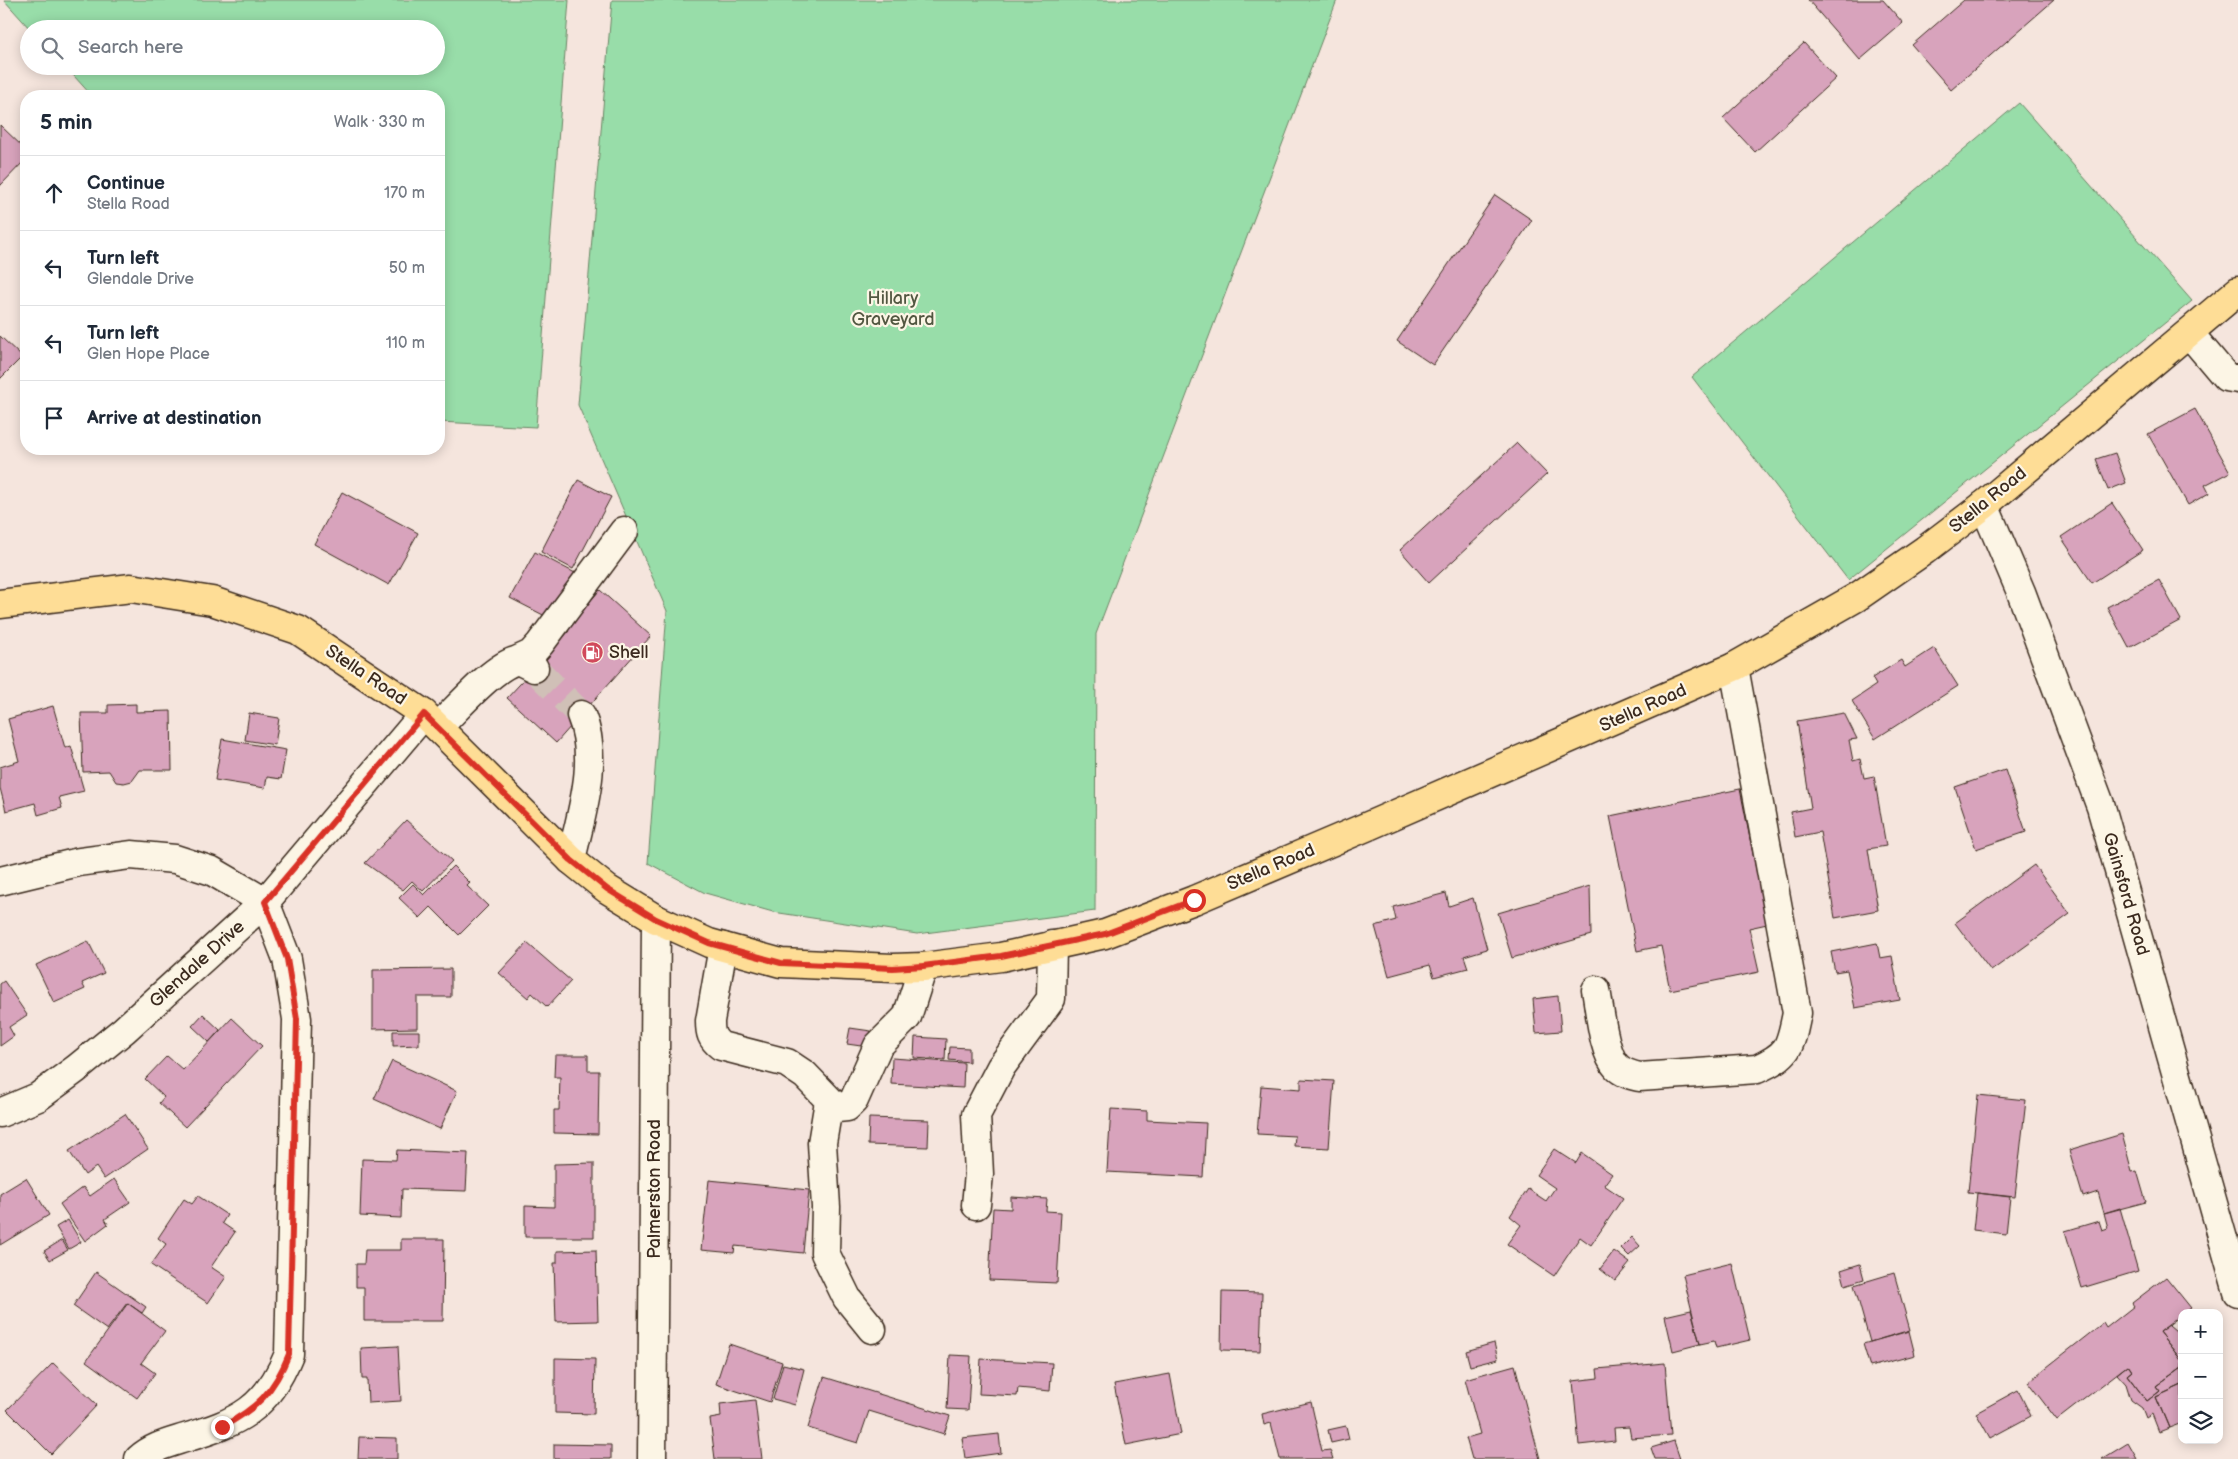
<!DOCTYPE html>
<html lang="en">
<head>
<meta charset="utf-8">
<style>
  :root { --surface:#fff; --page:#f2f2f3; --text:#1f2937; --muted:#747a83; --line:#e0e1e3 }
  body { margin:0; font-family:"Balsamiq Sans",sans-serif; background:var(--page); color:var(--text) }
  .controls { position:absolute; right:15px; bottom:15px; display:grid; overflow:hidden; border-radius:10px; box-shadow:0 2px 12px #0003 }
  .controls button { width:45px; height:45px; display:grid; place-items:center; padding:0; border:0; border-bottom:1px solid var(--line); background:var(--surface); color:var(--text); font:25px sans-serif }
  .stop { position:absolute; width:15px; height:15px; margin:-11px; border:4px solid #d93025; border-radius:50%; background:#fff }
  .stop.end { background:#d93025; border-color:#fff; box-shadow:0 1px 5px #0008 }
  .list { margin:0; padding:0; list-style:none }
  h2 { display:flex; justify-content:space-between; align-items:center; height:65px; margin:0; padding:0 20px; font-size:21px }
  h2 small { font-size:16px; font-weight:400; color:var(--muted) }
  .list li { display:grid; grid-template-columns:32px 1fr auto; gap:15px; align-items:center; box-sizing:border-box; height:75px; padding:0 20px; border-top:1px solid var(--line) }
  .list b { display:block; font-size:19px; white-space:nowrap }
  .list p { margin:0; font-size:16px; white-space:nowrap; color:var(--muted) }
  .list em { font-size:16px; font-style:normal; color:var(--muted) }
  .icon { flex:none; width:28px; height:28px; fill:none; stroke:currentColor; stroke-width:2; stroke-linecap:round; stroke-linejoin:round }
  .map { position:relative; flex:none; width:2238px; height:1459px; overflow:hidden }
  .search { position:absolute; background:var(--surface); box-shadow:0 2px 12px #0003; left:20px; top:20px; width:425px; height:55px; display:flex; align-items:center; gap:12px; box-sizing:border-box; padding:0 18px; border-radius:28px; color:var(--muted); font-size:19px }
  .panel { position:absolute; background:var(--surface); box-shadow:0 2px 12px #0003; left:20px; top:90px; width:425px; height:365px; border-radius:20px }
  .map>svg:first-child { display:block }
</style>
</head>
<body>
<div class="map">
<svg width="2238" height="1459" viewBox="0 0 2238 1459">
  <rect width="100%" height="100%" fill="#f5e5dd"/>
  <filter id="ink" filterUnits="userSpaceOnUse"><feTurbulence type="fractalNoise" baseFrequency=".02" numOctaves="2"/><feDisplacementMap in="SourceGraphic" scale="10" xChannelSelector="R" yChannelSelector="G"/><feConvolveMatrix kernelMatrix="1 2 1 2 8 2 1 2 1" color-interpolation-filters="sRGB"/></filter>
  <g filter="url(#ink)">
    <path fill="#98dda9" stroke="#6a8464" d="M 4,0 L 569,0 L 536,427 L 439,422 L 439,96 L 92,96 L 65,66 L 436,66 L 436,29 L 30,29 Z
      M 612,0 L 1337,0 L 1096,634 L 1095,911 L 917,934 L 773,912 L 705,893 L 648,863 L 667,611 L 578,405 Z
      M 2019,103 L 2192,301 L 1848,580 L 1692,377 Z"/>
    <path fill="#d8a3bc" stroke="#3b2a1e" d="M 1808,0 L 1883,0 L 1903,23 L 1860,60 Z
      M 1964,0 L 2054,0 L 1951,90 L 1912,45 Z
      M 1804,43 L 1836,78 L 1755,152 L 1723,118 Z
      M 0,125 L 26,150 L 26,159 L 0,186 Z
      M 1495,195 L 1532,220 L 1433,365 L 1397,341 Z
      M 0,336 L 22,357 L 0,379 Z
      M 2195,409 L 2230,472 L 2205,485 L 2209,493 L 2188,505 L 2148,434 Z
      M 1517,443 L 1547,474 L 1429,583 L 1400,550 Z
      M 2115,453 L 2126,483 L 2108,490 L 2096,459 Z
      M 578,480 L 611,497 L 573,569 L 541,552 Z
      M 342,492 L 418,533 L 389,585 L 314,544 Z
      M 2112,503 L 2143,550 L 2092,583 L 2061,537 Z
      M 535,552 L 577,574 L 553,620 L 510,598 Z
      M 2159,580 L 2181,620 L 2129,648 L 2107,607 Z
      M 600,590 L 651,636 L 556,743 L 507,698 L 569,631 L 566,628 Z
      M 1934,648 L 1958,686 L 1875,739 L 1852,701 L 1876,685 L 1872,678 L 1901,660 L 1905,667 Z
      M 136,704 L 136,712 L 171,711 L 172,770 L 140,770 L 132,781 L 124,783 L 116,782 L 109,771 L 83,772 L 81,713 L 108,713 L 108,705 Z
      M 53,706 L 65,748 L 71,746 L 84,791 L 59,797 L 62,808 L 38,815 L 35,803 L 6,811 L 0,788 L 0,767 L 19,761 L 8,719 Z
      M 249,713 L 279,718 L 275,745 L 245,740 Z
      M 1844,713 L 1857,739 L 1849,740 L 1853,761 L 1860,759 L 1864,778 L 1874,776 L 1886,846 L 1868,849 L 1878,910 L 1835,918 L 1820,832 L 1795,837 L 1791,812 L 1811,808 L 1797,721 Z
      M 222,739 L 286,750 L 281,779 L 267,777 L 265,788 L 215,780 Z
      M 2005,770 L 2026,832 L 1976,849 L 1955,787 Z
      M 1740,789 L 1767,924 L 1749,928 L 1759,972 L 1670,990 L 1661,946 L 1637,951 L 1610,816 Z
      M 406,820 L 452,861 L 423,891 L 412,881 L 403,890 L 365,863 Z
      M 2034,865 L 2070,914 L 1991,971 L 1955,923 Z
      M 453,866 L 470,883 L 467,886 L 488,906 L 459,935 L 431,907 L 420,918 L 399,898 L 413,884 L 424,895 Z
      M 1590,886 L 1591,935 L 1512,958 L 1498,913 Z
      M 1446,893 L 1449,906 L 1473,898 L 1487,949 L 1464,956 L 1468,968 L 1434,977 L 1430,965 L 1389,976 L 1375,926 L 1396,920 L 1393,907 Z
      M 88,941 L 104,973 L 82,983 L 85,989 L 54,1003 L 36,965 Z
      M 527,943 L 571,981 L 547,1007 L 532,993 L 528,998 L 499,973 Z
      M 1877,943 L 1880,958 L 1892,956 L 1900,1000 L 1855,1008 L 1847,970 L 1835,972 L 1831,952 Z
      M 451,969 L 451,997 L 417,997 L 417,1028 L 373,1029 L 373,970 Z
      M 4,981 L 27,1015 L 9,1027 L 14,1036 L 0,1046 L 0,984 Z
      M 1558,996 L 1561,1031 L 1536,1033 L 1533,999 Z
      M 203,1014 L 220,1030 L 209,1042 L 192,1026 Z
      M 232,1018 L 262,1046 L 185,1127 L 159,1103 L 164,1097 L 145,1079 L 167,1056 L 183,1070 Z
      M 850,1028 L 871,1031 L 868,1047 L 847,1044 Z
      M 393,1031 L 419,1031 L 419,1045 L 393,1046 Z
      M 915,1037 L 946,1039 L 945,1060 L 914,1058 Z
      M 950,1047 L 969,1048 L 969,1062 L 949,1060 Z
      M 555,1055 L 588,1055 L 588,1071 L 599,1071 L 598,1134 L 554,1133 L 554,1110 L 559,1110 L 560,1077 L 554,1077 Z
      M 892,1058 L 964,1063 L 963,1088 L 891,1084 Z
      M 392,1061 L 457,1091 L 440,1129 L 374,1099 Z
      M 1301,1079 L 1334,1081 L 1329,1148 L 1294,1146 L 1295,1136 L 1257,1134 L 1261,1086 L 1301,1089 Z
      M 1978,1095 L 2026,1100 L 2015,1197 L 1968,1192 Z
      M 1111,1109 L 1147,1111 L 1147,1120 L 1206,1123 L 1203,1177 L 1107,1172 Z
      M 125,1114 L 148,1149 L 104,1179 L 96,1167 L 85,1175 L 69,1151 Z
      M 869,1118 L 929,1120 L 928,1147 L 868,1145 Z
      M 2122,1134 L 2132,1172 L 2137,1171 L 2146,1202 L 2104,1213 L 2098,1192 L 2083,1197 L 2069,1150 Z
      M 1554,1149 L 1576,1163 L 1582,1153 L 1612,1174 L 1604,1185 L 1623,1198 L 1591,1245 L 1580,1237 L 1554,1276 L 1507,1244 L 1521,1225 L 1510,1216 L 1528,1189 L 1546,1201 L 1555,1188 L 1536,1175 Z
      M 397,1150 L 468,1153 L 466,1191 L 402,1189 L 401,1218 L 360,1216 L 362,1159 L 396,1160 Z
      M 594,1163 L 594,1237 L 525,1237 L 525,1206 L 554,1207 L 554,1164 Z
      M 26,1178 L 49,1215 L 0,1245 L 0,1194 Z
      M 114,1179 L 130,1202 L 105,1219 L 108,1224 L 85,1241 L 60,1204 L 83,1187 L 90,1196 Z
      M 709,1180 L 809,1190 L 803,1253 L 735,1246 L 734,1253 L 701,1250 Z
      M 1977,1193 L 2010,1197 L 2006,1234 L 1973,1230 Z
      M 198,1196 L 227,1215 L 222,1223 L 235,1232 L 211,1267 L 226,1277 L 208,1303 L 151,1265 L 166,1244 L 158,1238 L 184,1199 L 192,1204 Z
      M 1011,1197 L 1047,1199 L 1046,1211 L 1061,1212 L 1057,1283 L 989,1280 L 993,1208 L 1011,1209 Z
      M 2120,1208 L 2138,1271 L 2082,1288 L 2065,1231 L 2099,1221 L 2102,1230 L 2108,1228 L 2104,1213 Z
      M 68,1220 L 81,1242 L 69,1249 L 56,1227 Z
      M 1632,1237 L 1640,1246 L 1629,1256 L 1621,1248 Z
      M 401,1239 L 444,1239 L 443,1321 L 364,1321 L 364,1287 L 356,1287 L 356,1264 L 364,1264 L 365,1250 L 401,1250 Z
      M 62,1240 L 68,1250 L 50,1260 L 44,1251 Z
      M 596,1250 L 598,1321 L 556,1322 L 554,1263 L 557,1263 L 557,1251 Z
      M 1614,1251 L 1630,1263 L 1615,1281 L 1600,1269 Z
      M 1732,1263 L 1750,1340 L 1716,1348 L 1714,1341 L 1700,1344 L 1683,1275 Z
      M 1860,1264 L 1864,1279 L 1845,1285 L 1841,1270 Z
      M 96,1272 L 146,1307 L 142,1313 L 127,1303 L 107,1330 L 73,1306 Z
      M 1894,1273 L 1910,1330 L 1870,1342 L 1854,1285 Z
      M 2166,1277 L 2191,1308 L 2159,1332 L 2182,1361 L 2182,1367 L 2156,1386 L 2160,1391 L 2147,1401 L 2127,1375 L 2132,1371 L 2128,1365 L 2057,1420 L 2028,1382 L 2103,1323 L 2106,1328 L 2134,1306 L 2132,1303 Z
      M 1222,1292 L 1262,1293 L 1260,1351 L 1221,1350 Z
      M 128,1303 L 165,1331 L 141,1363 L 155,1373 L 137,1398 L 86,1361 Z
      M 1691,1310 L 1700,1344 L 1673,1351 L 1665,1316 Z
      M 2169,1325 L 2182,1336 L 2182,1361 L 2159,1332 Z
      M 1909,1331 L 1915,1355 L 1870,1367 L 1863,1344 Z
      M 1494,1343 L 1498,1359 L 1470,1366 L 1466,1351 Z
      M 729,1344 L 782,1362 L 770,1402 L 716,1384 Z
      M 398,1346 L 401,1401 L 368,1403 L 367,1379 L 362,1379 L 361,1348 Z
      M 950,1355 L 971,1356 L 968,1410 L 947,1409 Z
      M 555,1358 L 595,1359 L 594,1414 L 555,1413 Z
      M 981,1359 L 1052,1363 L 1050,1391 L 1018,1388 L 1017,1396 L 979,1394 Z
      M 53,1363 L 97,1405 L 51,1454 L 7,1410 Z
      M 1665,1363 L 1671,1435 L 1631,1438 L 1629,1427 L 1614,1428 L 1615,1441 L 1579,1445 L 1573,1381 L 1598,1378 L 1597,1369 Z
      M 783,1364 L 804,1369 L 795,1405 L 773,1399 Z
      M 1515,1365 L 1540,1459 L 1472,1459 L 1466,1438 L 1480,1434 L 1465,1379 Z
      M 2128,1365 L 2132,1371 L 2127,1375 L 2147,1401 L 2160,1391 L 2156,1386 L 2182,1367 L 2182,1385 L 2156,1397 L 2169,1428 L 2159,1432 L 2152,1414 L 2146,1418 L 2142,1408 L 2131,1400 L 2126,1384 L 2117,1374 Z
      M 1170,1374 L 1181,1434 L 1126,1445 L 1114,1384 Z
      M 824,1377 L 950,1416 L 944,1434 L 869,1411 L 858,1443 L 808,1428 Z
      M 2182,1385 L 2182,1423 L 2169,1428 L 2156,1397 Z
      M 2018,1390 L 2031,1416 L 1990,1438 L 1976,1413 Z
      M 755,1400 L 762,1459 L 715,1459 L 710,1419 L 721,1417 L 720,1404 Z
      M 1311,1402 L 1322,1451 L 1330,1450 L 1333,1459 L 1280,1459 L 1271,1423 L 1264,1425 L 1262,1414 Z
      M 1346,1426 L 1349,1439 L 1331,1443 L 1328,1430 Z
      M 999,1434 L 1001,1453 L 965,1458 L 962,1438 Z
      M 359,1437 L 397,1438 L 397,1459 L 358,1459 Z
      M 1674,1441 L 1680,1459 L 1655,1459 L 1651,1448 Z
      M 2128,1443 L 2137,1459 L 2102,1459 Z
      M 554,1444 L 611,1445 L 611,1459 L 554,1459 Z"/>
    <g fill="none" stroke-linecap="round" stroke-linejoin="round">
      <path stroke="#d0c0b7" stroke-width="28" stroke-dasharray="28 14" stroke-linecap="butt" d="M 534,668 L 581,715"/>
      <defs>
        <path id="minor" d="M 2189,333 L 2226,377 L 2238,379
          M 1984,505 L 2021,592 L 2101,807 L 2238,1292
          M 518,660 L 531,654 L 540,644 L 624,531
          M 438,727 C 458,708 493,666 518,660 L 534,668
          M 571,860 C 581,813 600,761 581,715
          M 0,881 L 79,862 L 131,855 L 175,859 L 212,871 L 265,902 L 287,959 L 297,1019 L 289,1354 C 267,1409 239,1422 185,1438 C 169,1443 152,1447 139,1459
          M 723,947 L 710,1021 C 710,1033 711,1038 721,1046 L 787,1063 L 805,1075 L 837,1108 L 847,1107 L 854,1100 L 878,1046 L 907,1017 L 923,967
          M 1596,990 C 1600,1010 1603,1053 1617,1067 C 1623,1073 1631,1075 1639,1077 L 1757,1069 C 1790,1054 1790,1047 1797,1013 L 1734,667
          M 829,1101 L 822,1143 L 826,1207 L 825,1253 L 847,1298 L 872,1329
          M 0,1113 L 38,1097 L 76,1069 L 124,1030 L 265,902 L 424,714
          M 976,1205 L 979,1174 L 976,1115 L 1001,1067 L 1051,999 L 1052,945
          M 652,1459 L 656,919"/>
        <path id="major" d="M 0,604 L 131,588 L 212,601 L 298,630 L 424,714 L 571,860 L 607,889 L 656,919 L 709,943 L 781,963 L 893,968 L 923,967 L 1001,957 L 1105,934 L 1194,900 L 1366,827 L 1734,667 L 1857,597 L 1925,550 L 1984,505 L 2238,291"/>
      </defs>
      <use href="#minor" stroke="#3b2a1e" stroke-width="31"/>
      <use href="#major" stroke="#3b2a1e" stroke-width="31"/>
      <use href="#minor" stroke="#fcf5e5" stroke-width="28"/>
      <use href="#major" stroke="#fedd96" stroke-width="28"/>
    </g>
  </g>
  <g fill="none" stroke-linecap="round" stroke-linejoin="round" filter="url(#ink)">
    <path stroke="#d93025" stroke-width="6" d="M 222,1427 C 257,1408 274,1392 289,1354 L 297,1019 L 287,959 L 265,902 L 424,714 L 571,860 L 607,889 L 656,919 L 709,943 L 781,963 L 893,968 L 923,966 L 1001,956 L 1105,934 L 1194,900"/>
  </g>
  <defs>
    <symbol id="fuel-disc" viewBox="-11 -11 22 22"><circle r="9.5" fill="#d1495b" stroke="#fcf5e5"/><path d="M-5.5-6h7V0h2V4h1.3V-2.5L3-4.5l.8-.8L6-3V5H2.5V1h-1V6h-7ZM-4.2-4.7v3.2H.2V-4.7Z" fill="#fff"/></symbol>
  </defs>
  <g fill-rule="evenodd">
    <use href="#fuel-disc" x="580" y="640" width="25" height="25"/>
  </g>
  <g text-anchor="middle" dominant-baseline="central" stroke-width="4.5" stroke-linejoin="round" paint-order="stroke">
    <g font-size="18" fill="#525741" stroke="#fcf5e5">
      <text x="893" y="298">Hillary<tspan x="893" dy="21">Graveyard</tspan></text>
    </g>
    <g font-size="18" fill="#3b2a1e" stroke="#fcf5e5">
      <text transform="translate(1988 500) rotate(-39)">Stella Road</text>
      <text transform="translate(366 675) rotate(34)">Stella Road</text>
      <text transform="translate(1643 708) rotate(-24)">Stella Road</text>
      <text transform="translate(1271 867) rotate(-23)">Stella Road</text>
      <text transform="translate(2126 894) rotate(74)">Gainsford Road</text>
      <text transform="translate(197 964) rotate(-42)">Glendale Drive</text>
      <text transform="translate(654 1189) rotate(-90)">Palmerston Road</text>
    </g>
    <g font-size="18" fill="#3b2a1e" stroke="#fcf5e5" text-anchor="start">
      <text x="609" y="652">Shell</text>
    </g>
  </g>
</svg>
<div class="controls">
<button>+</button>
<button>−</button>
<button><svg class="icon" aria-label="layers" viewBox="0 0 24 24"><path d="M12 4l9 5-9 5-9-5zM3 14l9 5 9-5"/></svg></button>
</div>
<div class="stop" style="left:1194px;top:900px"></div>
<div class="stop end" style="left:222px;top:1427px"></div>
<div class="search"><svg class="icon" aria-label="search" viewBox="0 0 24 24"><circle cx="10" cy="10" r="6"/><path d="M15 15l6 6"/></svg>Search here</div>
<section class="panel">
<h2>5 min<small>Walk · 330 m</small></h2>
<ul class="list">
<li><svg class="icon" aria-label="ahead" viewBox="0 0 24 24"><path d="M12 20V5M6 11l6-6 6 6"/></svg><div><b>Continue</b><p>Stella Road</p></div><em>170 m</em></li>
<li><svg class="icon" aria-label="left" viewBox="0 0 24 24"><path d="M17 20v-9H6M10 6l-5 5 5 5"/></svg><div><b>Turn left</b><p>Glendale Drive</p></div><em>50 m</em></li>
<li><svg class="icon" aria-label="left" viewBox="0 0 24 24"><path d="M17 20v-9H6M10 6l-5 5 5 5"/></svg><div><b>Turn left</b><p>Glen Hope Place</p></div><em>110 m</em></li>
<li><svg class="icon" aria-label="arrive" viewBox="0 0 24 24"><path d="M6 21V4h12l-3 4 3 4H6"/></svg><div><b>Arrive at destination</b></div></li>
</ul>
</section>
</div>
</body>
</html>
